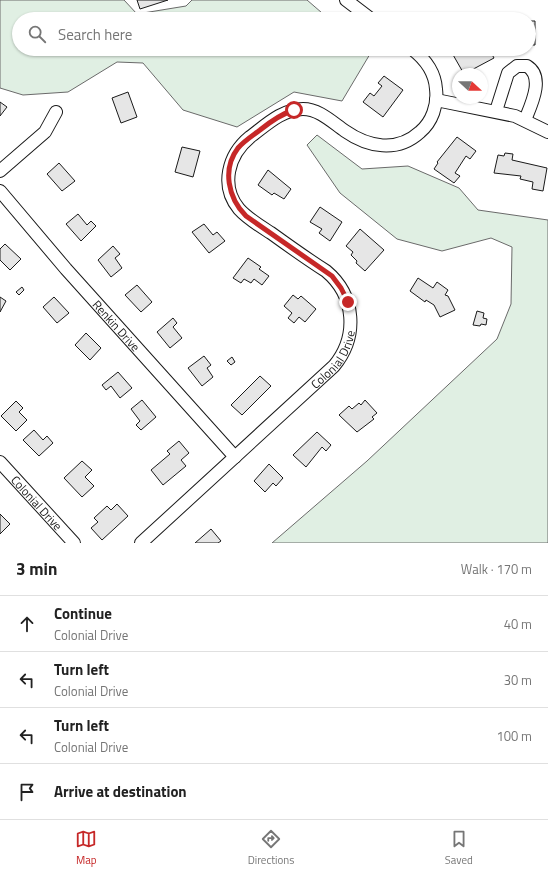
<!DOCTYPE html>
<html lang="en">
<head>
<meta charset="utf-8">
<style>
  :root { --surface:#fff; --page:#f2f2f2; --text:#222; --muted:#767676; --line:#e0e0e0; --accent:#c62828 }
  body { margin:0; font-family:"Titillium Web",sans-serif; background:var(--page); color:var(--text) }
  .compass { position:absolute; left:452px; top:68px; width:36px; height:36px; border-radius:50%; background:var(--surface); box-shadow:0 1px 3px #0004; rotate:111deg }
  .stop { position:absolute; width:12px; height:12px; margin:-9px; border:3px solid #c62828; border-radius:50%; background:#fff }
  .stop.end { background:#c62828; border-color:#fff; box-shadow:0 1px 4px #0008 }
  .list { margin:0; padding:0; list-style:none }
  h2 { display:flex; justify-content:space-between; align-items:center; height:52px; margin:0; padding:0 16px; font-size:17px }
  h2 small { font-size:13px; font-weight:400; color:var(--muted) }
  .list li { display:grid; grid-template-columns:26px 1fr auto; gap:12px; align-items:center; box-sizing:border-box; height:56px; padding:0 16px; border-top:1px solid var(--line) }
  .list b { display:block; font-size:15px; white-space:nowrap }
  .list p { margin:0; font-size:13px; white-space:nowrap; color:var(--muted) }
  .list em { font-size:13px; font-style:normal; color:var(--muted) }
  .icon { flex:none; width:22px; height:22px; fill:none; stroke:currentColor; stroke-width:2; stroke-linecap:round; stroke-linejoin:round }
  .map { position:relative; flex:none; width:548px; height:543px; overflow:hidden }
  .search { position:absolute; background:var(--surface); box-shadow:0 1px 3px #0004; left:12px; right:12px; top:12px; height:44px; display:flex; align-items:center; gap:10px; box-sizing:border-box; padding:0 14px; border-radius:22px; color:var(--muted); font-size:15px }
  .sheet { height:276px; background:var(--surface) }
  nav { display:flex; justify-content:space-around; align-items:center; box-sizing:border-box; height:56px; border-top:1px solid var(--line); background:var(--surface); font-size:11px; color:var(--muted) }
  nav a { display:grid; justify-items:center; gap:2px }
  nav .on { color:var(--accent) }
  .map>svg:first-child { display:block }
</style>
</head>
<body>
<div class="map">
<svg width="548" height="543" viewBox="0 0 548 543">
  <rect width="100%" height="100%" fill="#fff"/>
  <path fill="#e0efe3" stroke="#6a6a6a" d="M 0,0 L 124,0 L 137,14 L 186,6 L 192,0 L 307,0 L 329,19 L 19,19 L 19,49 L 364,49 L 370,54 L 342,101 L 294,92 L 237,127 L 183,110 L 143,63 L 117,62 L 68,92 L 23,95 L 0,88 Z
    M 317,135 L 362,169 L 408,166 L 459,188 L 478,210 L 548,220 L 548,543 L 272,543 L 367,461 L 497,339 L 511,304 L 512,247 L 491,238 L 442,251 L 397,239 L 340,193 L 307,145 Z"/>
  <path fill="#e6e6e6" stroke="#1a1a1a" d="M 137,0 L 168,0 L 140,9 Z
    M 529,21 L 535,21 L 535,45 L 529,45 Z
    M 459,49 L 463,49 L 465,52 L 471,49 L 489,49 L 494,58 L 464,74 L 452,53 Z
    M 384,76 L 403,90 L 383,117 L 363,102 L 370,93 L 374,96 L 382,86 L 378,83 Z
    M 128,92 L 137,117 L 121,123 L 112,98 Z
    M 0,102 L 7,107 L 0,116 Z
    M 457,137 L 476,151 L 470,159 L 466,156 L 455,173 L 460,176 L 454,183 L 434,169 L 438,163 L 437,162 Z
    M 182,147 L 200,151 L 193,177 L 175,172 Z
    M 505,153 L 513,154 L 512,160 L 547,168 L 543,191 L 532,189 L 533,182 L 520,179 L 521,176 L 494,173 L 498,155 L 504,156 Z
    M 59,163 L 75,181 L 62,191 L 47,174 Z
    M 268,170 L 291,189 L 284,199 L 274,193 L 272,195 L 258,185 Z
    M 320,207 L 342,222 L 330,241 L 319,233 L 322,229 L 310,222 Z
    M 78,214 L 87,225 L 91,221 L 96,226 L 81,241 L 66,224 Z
    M 204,224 L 213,235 L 217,232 L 225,241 L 209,253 L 192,232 Z
    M 360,229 L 384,250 L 365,271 L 356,263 L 357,261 L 351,255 L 353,252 L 346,246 Z
    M 5,244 L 21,259 L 10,270 L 0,260 L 0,249 Z
    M 113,246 L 120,254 L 115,258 L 122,268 L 111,277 L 98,260 Z
    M 248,258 L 261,267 L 259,269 L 269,276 L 262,285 L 254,279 L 251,283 L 244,279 L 241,283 L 233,278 Z
    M 418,278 L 433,288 L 437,282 L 448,290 L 445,295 L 448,296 L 455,310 L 440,317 L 434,305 L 426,300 L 425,302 L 410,291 Z
    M 137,285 L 152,302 L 141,312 L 125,295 Z
    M 22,287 L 24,290 L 19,295 L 16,292 Z
    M 293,295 L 298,299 L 301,296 L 316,309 L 305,322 L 299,317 L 294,323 L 288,318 L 292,313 L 284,306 Z
    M 0,297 L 6,301 L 0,312 Z
    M 54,297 L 69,313 L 57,323 L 43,307 Z
    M 477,311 L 484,313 L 483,318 L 487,319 L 486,325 L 481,324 L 480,326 L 473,325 Z
    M 173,318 L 177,323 L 173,327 L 182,338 L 170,348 L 157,332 Z
    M 86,333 L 101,348 L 90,360 L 75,345 Z
    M 204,356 L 211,365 L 207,368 L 213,377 L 202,386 L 188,368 Z
    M 232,357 L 235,362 L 231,365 L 227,361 Z
    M 118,372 L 132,388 L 120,398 L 111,386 L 106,390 L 102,385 Z
    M 260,376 L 271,386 L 242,415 L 231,405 Z
    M 142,400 L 156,417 L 141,430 L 136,425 L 140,421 L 131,409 Z
    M 365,400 L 377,413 L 372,417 L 374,419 L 357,432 L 339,415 L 349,406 L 352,409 L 359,403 L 361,405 Z
    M 16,401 L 23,408 L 19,412 L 27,420 L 16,431 L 1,416 Z
    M 34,430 L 43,440 L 47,436 L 53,443 L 39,456 L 23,440 Z
    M 317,432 L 331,445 L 326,451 L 322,447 L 306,467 L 293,455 Z
    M 179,441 L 189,453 L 181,460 L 186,466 L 163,485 L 151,470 L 170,454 L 167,451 Z
    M 82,461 L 92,470 L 85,477 L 94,486 L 82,497 L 64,478 Z
    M 269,464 L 283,478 L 276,486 L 273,483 L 265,492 L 254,481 Z
    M 117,504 L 128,516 L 102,540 L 91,528 L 98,522 L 94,518 L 107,506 L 111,510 Z
    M 0,514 L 10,524 L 0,534 Z
    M 211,529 L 221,541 L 218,543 L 195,543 Z"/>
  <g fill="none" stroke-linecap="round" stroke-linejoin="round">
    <defs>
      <g id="minor">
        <path d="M 346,0 L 371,19"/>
        <path d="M 436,100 L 515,116 L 548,132"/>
        <path d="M 496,111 L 508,73 L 517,66 L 527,66 C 545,77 531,105 525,120"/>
        <path d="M 0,171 L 45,132 L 56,112"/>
        <path id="s1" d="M 0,191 L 66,269 L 235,457"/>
        <path id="s2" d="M 0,462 L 74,543"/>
        <path id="s3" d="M 141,543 L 334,366 C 358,337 356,296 326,271 C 307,259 289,246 271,233 C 260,226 248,219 239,209 C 220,186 228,155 250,137 C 265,126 282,109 303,109 C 319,109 332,122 345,131 C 368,147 397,153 420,132 C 432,122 438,105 436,89 C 435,72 425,59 412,49"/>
      </g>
    </defs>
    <use href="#minor" stroke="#1a1a1a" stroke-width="14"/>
    <use href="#minor" stroke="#fff" stroke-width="12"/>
  </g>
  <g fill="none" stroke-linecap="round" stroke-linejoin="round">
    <path stroke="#c62828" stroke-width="5" d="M 294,110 C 281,114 270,122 260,130 C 252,136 244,141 238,148 C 222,169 228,198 246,216 L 332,276 L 341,288 L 348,302"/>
  </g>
  <g text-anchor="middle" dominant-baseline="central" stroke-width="3" stroke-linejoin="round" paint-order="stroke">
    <g font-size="12" fill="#1a1a1a" stroke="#fff">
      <text stroke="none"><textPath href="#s1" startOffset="178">Renkin Drive</textPath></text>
      <text stroke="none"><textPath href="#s3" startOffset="267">Colonial Drive</textPath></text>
      <text stroke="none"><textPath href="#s2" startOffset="55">Colonial Drive</textPath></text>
    </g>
  </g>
</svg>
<svg class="compass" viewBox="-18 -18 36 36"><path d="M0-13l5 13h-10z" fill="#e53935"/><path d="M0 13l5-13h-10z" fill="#767676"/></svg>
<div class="stop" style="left:294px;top:110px"></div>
<div class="stop end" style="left:348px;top:302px"></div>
<div class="search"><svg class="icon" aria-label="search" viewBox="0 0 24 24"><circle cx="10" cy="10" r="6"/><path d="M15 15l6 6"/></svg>Search here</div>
</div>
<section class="sheet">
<h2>3 min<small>Walk · 170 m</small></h2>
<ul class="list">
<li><svg class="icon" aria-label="ahead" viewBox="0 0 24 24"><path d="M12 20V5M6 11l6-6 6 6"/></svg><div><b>Continue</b><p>Colonial Drive</p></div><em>40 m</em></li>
<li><svg class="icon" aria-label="left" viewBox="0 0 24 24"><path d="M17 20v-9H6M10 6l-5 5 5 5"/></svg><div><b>Turn left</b><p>Colonial Drive</p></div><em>30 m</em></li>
<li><svg class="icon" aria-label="left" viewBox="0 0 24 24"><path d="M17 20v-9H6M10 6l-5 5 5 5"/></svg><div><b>Turn left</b><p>Colonial Drive</p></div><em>100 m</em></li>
<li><svg class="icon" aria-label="arrive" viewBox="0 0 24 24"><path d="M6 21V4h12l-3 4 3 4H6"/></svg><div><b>Arrive at destination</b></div></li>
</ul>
</section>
<nav>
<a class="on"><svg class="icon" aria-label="map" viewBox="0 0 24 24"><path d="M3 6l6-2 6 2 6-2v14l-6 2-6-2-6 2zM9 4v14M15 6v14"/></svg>Map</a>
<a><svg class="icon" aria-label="directions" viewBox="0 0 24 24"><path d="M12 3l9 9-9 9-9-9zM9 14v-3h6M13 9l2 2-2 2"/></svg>Directions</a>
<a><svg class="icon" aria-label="saved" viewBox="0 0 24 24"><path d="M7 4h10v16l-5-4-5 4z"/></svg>Saved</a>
</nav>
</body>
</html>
